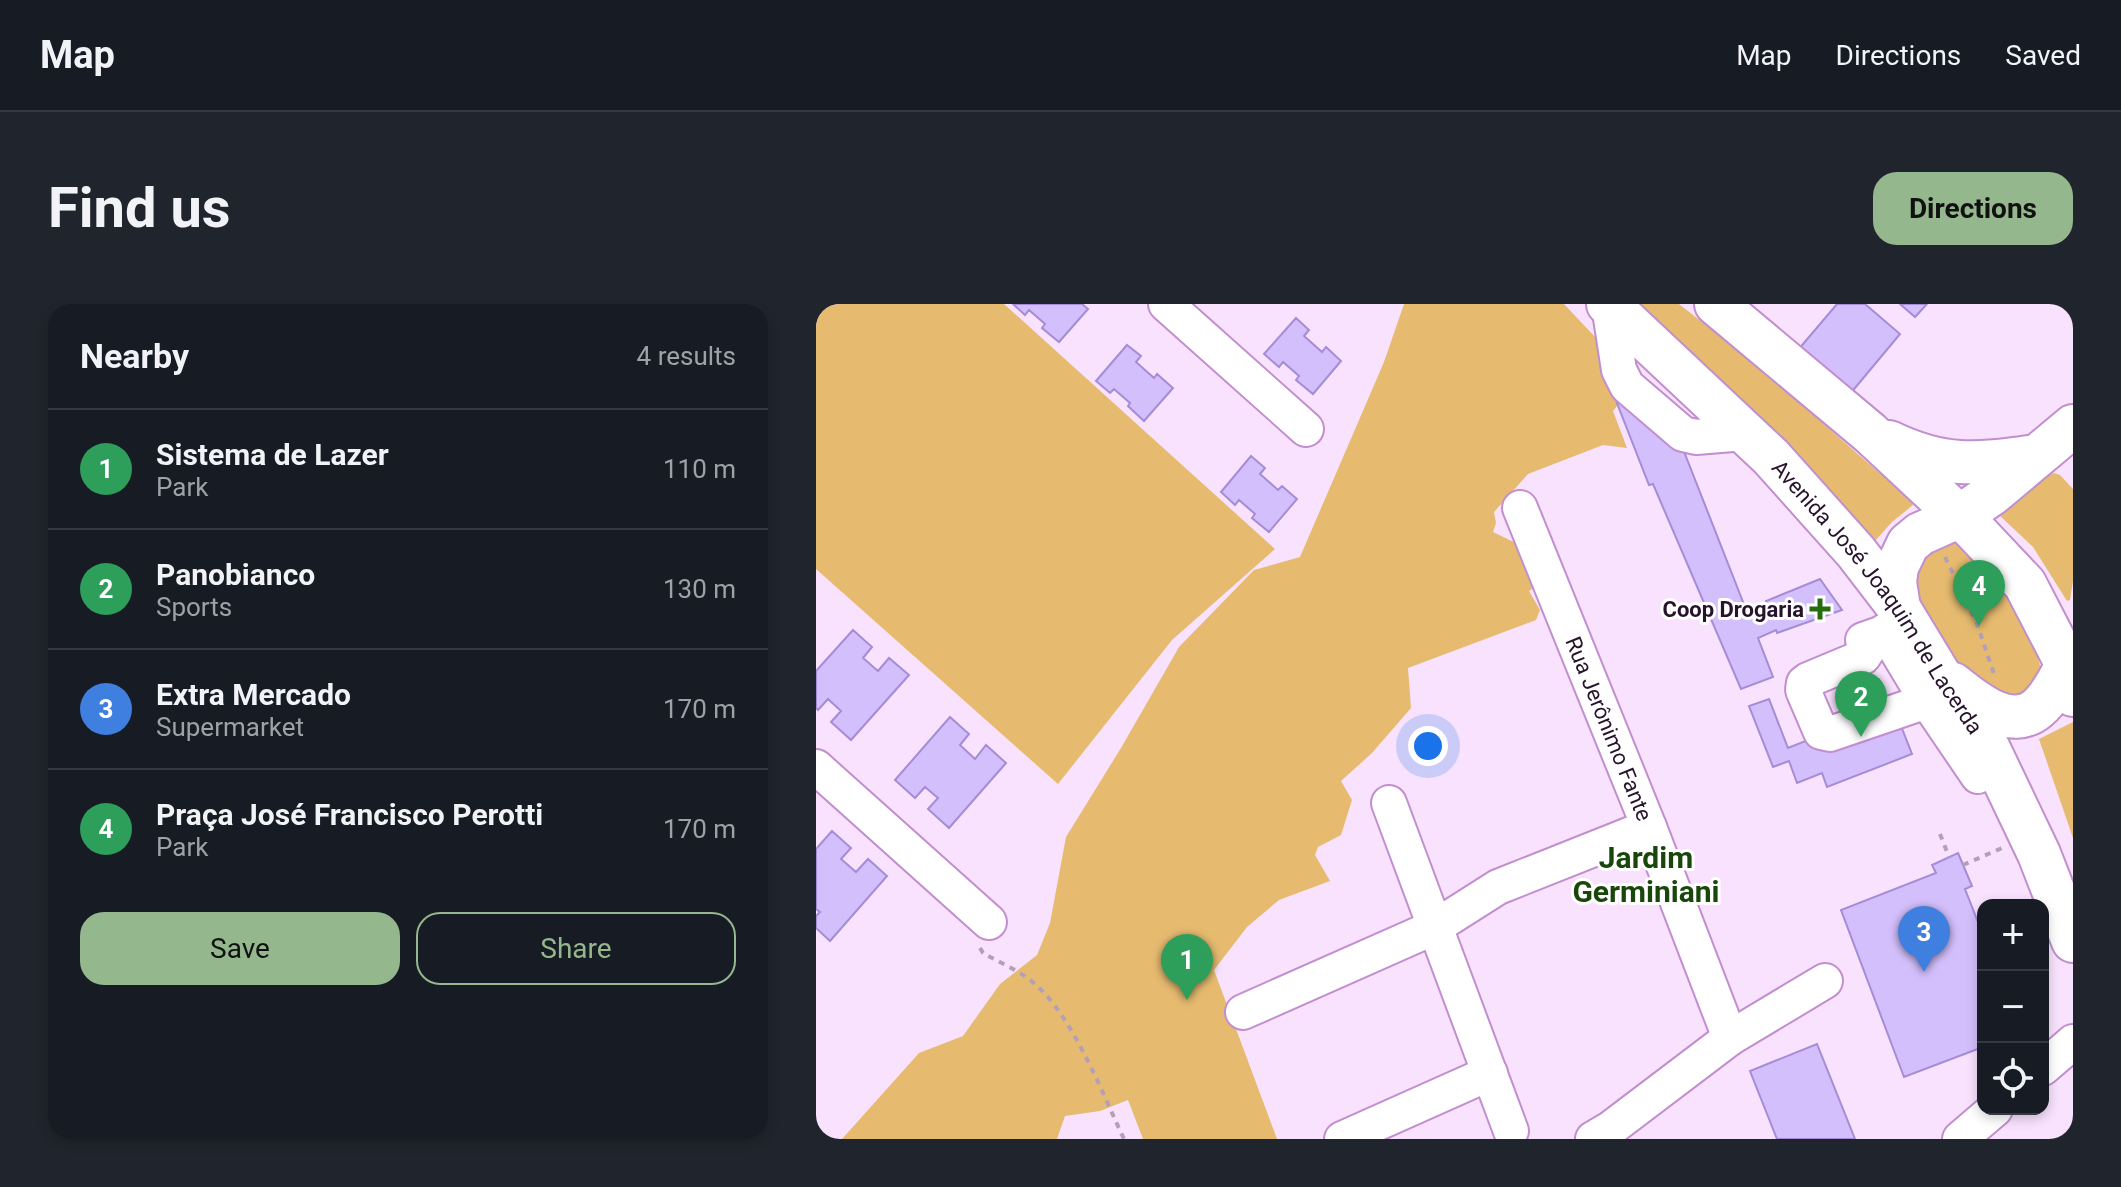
<!DOCTYPE html>
<html lang="en">
<head>
<meta charset="utf-8">
<style>
  :root { --surface:#171b24; --page:#20242c; --text:#f1f3f6; --muted:#9ea1a6; --line:#363941; --accent:#95b78d }
  body { margin:0; font-family:Roboto,sans-serif; background:var(--page); color:var(--text) }
  .controls { position:absolute; right:24px; bottom:24px; display:grid; overflow:hidden; border-radius:16px; box-shadow:0 4px 12px #0003 }
  .controls button { width:72px; height:72px; display:grid; place-items:center; padding:0; border:0; border-bottom:2px solid var(--line); background:var(--surface); color:var(--text); font:40px sans-serif }
  .you { position:absolute; left:612px; top:442px; width:28px; height:28px; margin:-20px; border:6px solid #fff; border-radius:50%; background:#1a73e8; box-shadow:0 0 0 12px #1a73e833 }
  .badge { display:grid; place-items:center; width:52px; height:52px; border-radius:50%; background:var(--accent); color:#fff; font-size:26px; font-weight:700 }
  .pin { position:absolute; translate:-50% -66px; filter:drop-shadow(0 2px 4px #0008) }
  .pin::after { content:''; position:absolute; top:42px; width:28px; height:24px; background:inherit; clip-path:polygon(0 0,100% 0,50% 100%) }
  .list { margin:0; padding:0; list-style:none }
  h2 { display:flex; justify-content:space-between; align-items:center; height:104px; margin:0; padding:0 32px; font-size:34px }
  h2 small { font-size:26px; font-weight:400; color:var(--muted) }
  .list li { display:grid; grid-template-columns:52px 1fr auto; gap:24px; align-items:center; box-sizing:border-box; height:120px; padding:0 32px; border-top:2px solid var(--line) }
  .list b { display:block; font-size:30px; white-space:nowrap }
  .list p { margin:0; font-size:26px; white-space:nowrap; color:var(--muted) }
  .list em { font-size:26px; font-style:normal; color:var(--muted) }
  .actions { display:flex; gap:16px; padding:24px 32px }
  .actions a { flex:1; padding:18px 0; border:2px solid var(--accent); border-radius:24px; text-align:center; font-size:28px; color:var(--accent) }
  .actions .main { background:var(--accent); color:#111 }
  .icon { flex:none; width:44px; height:44px; fill:none; stroke:currentColor; stroke-width:2; stroke-linecap:round; stroke-linejoin:round }
  .map { position:relative; flex:none; width:1257px; height:835px; overflow:hidden; border-radius:24px }
  header { display:flex; align-items:center; gap:48px; box-sizing:border-box; height:112px; padding:0 40px; background:var(--surface); border-bottom:2px solid var(--line) }
  header strong { font-size:38px }
  nav { display:flex; gap:44px; margin-inline-start:auto; font-size:28px }
  .intro { display:flex; align-items:center; justify-content:space-between; box-sizing:border-box; height:192px; padding:0 48px }
  h1 { margin:0; font-size:56px }
  .button { padding:20px 36px; border-radius:24px; background:var(--accent); color:#111; font-size:28px; font-weight:700 }
  main { display:flex; gap:48px; padding:0 48px }
  aside { flex:1; background:var(--surface); border-radius:24px; box-shadow:0 4px 12px #0003 }
  .map>svg:first-child { display:block }
</style>
</head>
<body>
<header>
<strong>Map</strong>
<nav><a>Map</a><a>Directions</a><a>Saved</a></nav>
</header>
<div class="intro"><h1>Find us</h1><a class="button">Directions</a></div>
<main>
<aside>
<h2>Nearby<small>4 results</small></h2>
<ul class="list">
<li><span class="badge" style="background:#2e9e5b">1</span><div><b>Sistema de Lazer</b><p>Park</p></div><em>110 m</em></li>
<li><span class="badge" style="background:#2e9e5b">2</span><div><b>Panobianco</b><p>Sports</p></div><em>130 m</em></li>
<li><span class="badge" style="background:#3f7fe0">3</span><div><b>Extra Mercado</b><p>Supermarket</p></div><em>170 m</em></li>
<li><span class="badge" style="background:#2e9e5b">4</span><div><b>Praça José Francisco Perotti</b><p>Park</p></div><em>170 m</em></li>
</ul>
<div class="actions"><a class="main">Save</a><a>Share</a></div>
</aside>
<div class="map">
<svg width="1257" height="835" viewBox="0 0 1257 835">
  <rect width="100%" height="100%" fill="#f8e2fd"/>
  <path fill="#e6bb70" d="M 0,0 L 188,0 L 459,245 L 356,336 L 242,480 L 0,265 Z
    M 588,0 L 748,0 L 796,51 L 802,101 L 797,107 L 811,144 L 787,141 L 712,170 L 678,208 L 680,219 L 677,228 L 716,247 L 723,280 L 713,287 L 724,306 L 720,316 L 592,364 L 595,404 L 556,449 L 525,477 L 536,496 L 525,531 L 502,543 L 499,551 L 514,577 L 463,596 L 431,623 L 398,666 L 461,835 L 327,835 L 312,796 L 284,807 L 249,812 L 241,835 L 26,835 L 103,749 L 147,732 L 184,680 L 221,651 L 234,619 L 250,533 L 305,444 L 363,343 L 438,266 L 484,253 L 568,58 Z
    M 808,0 L 863,0 L 943,63 L 1094,196 L 1097,201 L 1076,218 L 1058,238 Z
    M 1238,169 L 1244,171 L 1257,185 L 1257,277 L 1254,296 L 1251,297 L 1217,243 L 1182,210 L 1215,180 Z
    M 1127,235 C 1138,237 1146,241 1155,247 C 1164,253 1170,263 1176,271 C 1201,303 1223,338 1227,379 L 1196,406 L 1145,364 L 1099,293 L 1096,259 Z
    M 1257,418 L 1257,534 L 1223,435 Z"/>
  <path fill="#d3bffc" stroke="#a68cd6" stroke-width="2" d="M 197,0 L 266,0 L 272,5 L 243,38 L 226,24 L 229,20 L 213,6 L 209,11 Z
    M 1021,0 L 1049,0 L 1084,30 L 1034,90 L 982,46 Z
    M 1084,0 L 1111,0 L 1099,13 Z
    M 480,14 L 493,26 L 488,32 L 506,48 L 510,43 L 525,57 L 497,90 L 480,76 L 483,72 L 467,58 L 463,63 L 448,50 Z
    M 311,41 L 325,52 L 320,58 L 338,74 L 341,70 L 357,84 L 328,117 L 312,102 L 314,99 L 298,85 L 294,89 L 280,77 Z
    M 805,88 L 867,145 L 931,308 L 951,302 L 950,297 L 1004,275 L 1026,306 L 961,329 L 960,326 L 942,334 L 957,373 L 925,385 L 837,180 L 833,181 L 799,94 Z
    M 435,152 L 449,164 L 444,170 L 462,186 L 466,182 L 481,195 L 453,228 L 436,214 L 439,210 L 423,196 L 419,201 L 405,188 Z
    M 37,326 L 56,343 L 47,354 L 62,367 L 73,354 L 93,371 L 35,436 L 15,418 L 25,407 L 12,395 L 2,406 L 0,404 L 0,367 Z
    M 1098,394 L 1085,422 L 1096,450 L 1011,483 L 1006,469 L 981,479 L 973,457 L 957,463 L 933,402 L 953,395 L 972,444 Z
    M 134,413 L 153,430 L 144,441 L 159,455 L 170,441 L 190,459 L 133,524 L 112,505 L 122,494 L 109,483 L 99,494 L 79,476 Z
    M 16,527 L 35,544 L 25,555 L 40,568 L 52,555 L 71,572 L 14,637 L 0,624 L 0,612 L 4,608 L 0,605 L 0,545 Z
    M 1142,549 L 1156,582 L 1149,585 L 1167,631 L 1167,705 L 1164,706 L 1167,714 L 1167,743 L 1088,773 L 1025,606 L 1120,569 L 1116,561 Z
    M 1001,740 L 1039,835 L 961,835 L 934,767 Z"/>
  <g fill="none" stroke-linecap="round" stroke-linejoin="round">
    <defs>
      <g id="minor">
        <path d="M 350,0 L 490,125"/>
        <path d="M 793,1 L 803,66 L 811,82 L 867,130 L 880,133 L 929,129"/>
        <path id="s1" d="M 704,204 L 833,523 L 914,734"/>
        <path d="M 1093,320 L 1047,336 L 1051,347 L 1047,353 L 992,376 L 988,379 L 987,386 L 1005,428 L 1014,430 L 1111,397"/>
        <path d="M 1069,327 L 1111,397 L 1162,472"/>
        <path d="M 0,463 L 173,618"/>
        <path d="M 573,499 L 695,827"/>
        <path d="M 427,708 L 619,623 L 682,583 L 833,523"/>
        <path d="M 1227,764 L 1257,738"/>
        <path d="M 526,835 L 674,769"/>
        <path d="M 777,835 L 794,825 L 914,734 L 1009,677"/>
        <path d="M 1144,835 L 1179,805"/>
      </g>
      <g id="major">
        <path id="s2" d="M 792,0 L 955,153 L 1040,248 L 1083,304 L 1123,370 L 1171,441 L 1223,550 L 1257,637"/>
        <path d="M 900,0 L 1054,129 L 1158,226 L 1209,280 L 1251,361 L 1257,391"/>
        <path d="M 1073,138 C 1129,165 1161,160 1220,152"/>
        <path d="M 1083,304 L 1079,278 L 1081,263 L 1092,240 L 1104,230 L 1144,212 L 1176,190 L 1257,122"/>
        <path d="M 1137,380 C 1158,397 1195,428 1222,404 C 1235,393 1243,375 1251,361"/>
      </g>
    </defs>
    <use href="#minor" stroke="#c28ecf" stroke-width="38"/>
    <use href="#major" stroke="#c28ecf" stroke-width="46"/>
    <path stroke="#b49fb9" stroke-width="4" stroke-dasharray="6 6" stroke-linecap="butt" d="M 1129,253 L 1161,320 L 1178,370
      M 1124,530 L 1133,553
      M 1147,561 L 1186,544
      M 164,644 L 167,649 C 181,657 197,664 210,673 C 254,703 285,787 308,835"/>
    <use href="#minor" stroke="#fff" stroke-width="34"/>
    <use href="#major" stroke="#fff" stroke-width="42"/>
  </g>
  <path fill="#256d0c" stroke="#fff" stroke-width="3" d="M1000 293h8v8h8v8h-8v8h-8v-8h-8v-8h8z"/>
  <g text-anchor="middle" dominant-baseline="central" stroke-width="6" stroke-linejoin="round" paint-order="stroke">
    <g font-size="22" fill="#27132c" stroke="#fff">
      <text stroke="none"><textPath href="#s2" startOffset="400">Avenida José Joaquim de Lacerda</textPath></text>
      <text stroke="none"><textPath href="#s1" startOffset="238">Rua Jerônimo Fante</textPath></text>
    </g>
    <g font-size="22" font-weight="bold" fill="#27132c" stroke="#fff" text-anchor="end">
      <text x="988" y="305">Coop Drogaria</text>
    </g>
    <g font-size="30" font-weight="bold" fill="#19460b" stroke="#fff">
      <text x="830" y="553">Jardim<tspan x="830" dy="34">Germiniani</tspan></text>
    </g>
  </g>
</svg>
<div class="controls">
<button>+</button>
<button>−</button>
<button><svg class="icon" aria-label="locate" viewBox="0 0 24 24"><circle cx="12" cy="12" r="6"/><path d="M12 2v4M12 18v4M2 12h4M18 12h4"/></svg></button>
</div>
<div class="you"></div>
<div class="pin badge" style="left:371px;top:696px;background:#2e9e5b">1</div>
<div class="pin badge" style="left:1045px;top:433px;background:#2e9e5b">2</div>
<div class="pin badge" style="left:1108px;top:668px;background:#3f7fe0">3</div>
<div class="pin badge" style="left:1163px;top:322px;background:#2e9e5b">4</div>
</div>
</main>
</body>
</html>
